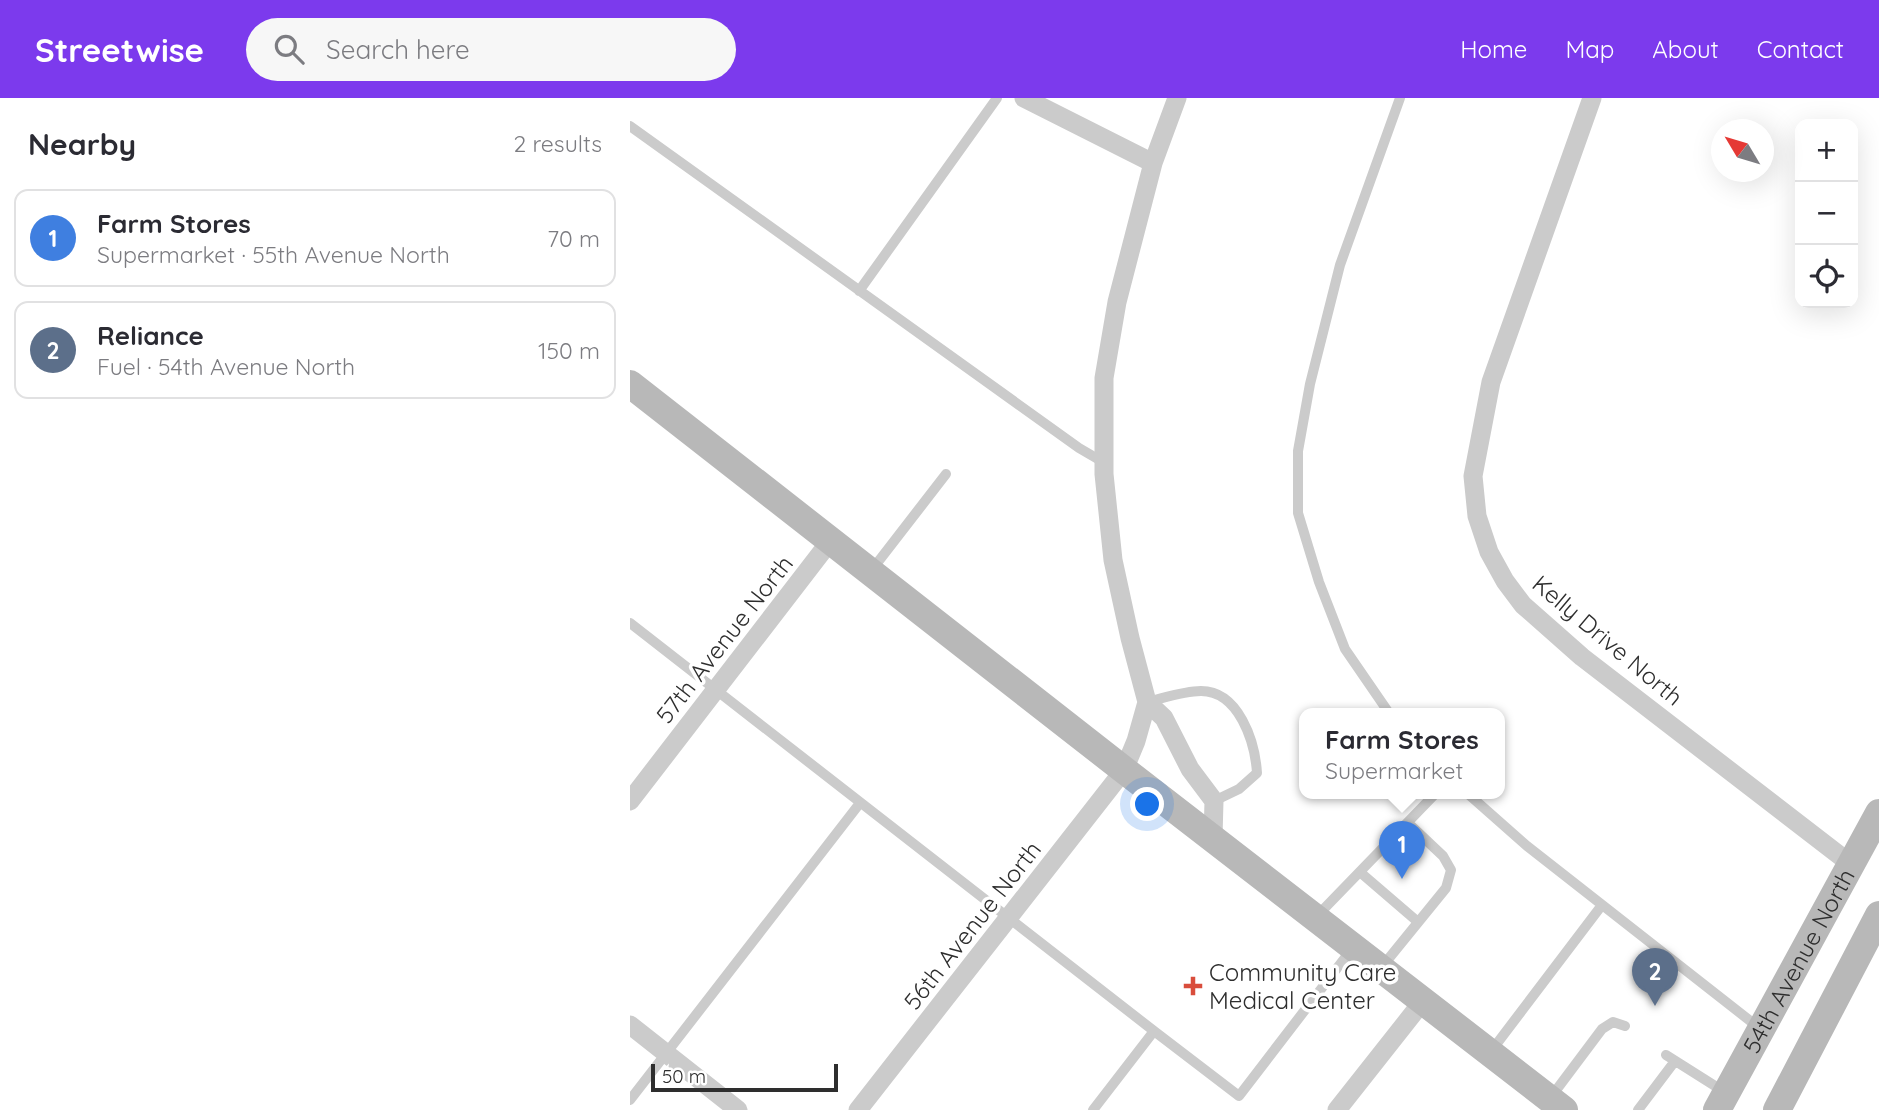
<!DOCTYPE html>
<html lang="en">
<head>
<meta charset="utf-8">
<style>
  :root { --surface:#fff; --page:#f7f7f7; --text:#2b2b33; --muted:#7c7c81; --line:#e1e1e2; --accent:#7c3aed }
  body { margin:0; font-family:Quicksand,sans-serif; background:var(--page); color:var(--text) }
  .controls { position:absolute; right:21px; top:21px; display:grid; overflow:hidden; border-radius:14px; box-shadow:0 7px 28px #0002 }
  .controls button { width:63px; height:63px; display:grid; place-items:center; padding:0; border:0; border-bottom:2px solid var(--line); background:var(--surface); color:var(--text); font:35px sans-serif }
  .compass { position:absolute; left:1081px; top:21px; width:63px; height:63px; border-radius:50%; background:var(--surface); box-shadow:0 7px 28px #0002; rotate:308deg }
  .scale { position:absolute; left:21px; bottom:18px; width:187px; box-sizing:border-box; padding-left:7px; border:4px solid #2e2e2e; border-top:0; font-size:19px; line-height:24px; white-space:nowrap; color:#2e2e2e; -webkit-text-stroke:5px #fff; paint-order:stroke }
  .you { position:absolute; left:518px; top:707px; width:24px; height:24px; margin:-18px; border:5px solid #fff; border-radius:50%; background:#1a73e8; box-shadow:0 0 0 10px #1a73e833 }
  .badge { display:grid; place-items:center; width:46px; height:46px; border-radius:50%; background:var(--accent); color:#fff; font-size:23px; font-weight:700 }
  .pin { position:absolute; translate:-50% -58px; filter:drop-shadow(0 2px 4px #0008) }
  .pin::after { content:''; position:absolute; top:37px; width:24px; height:21px; background:inherit; clip-path:polygon(0 0,100% 0,50% 100%) }
  .popup { position:absolute; left:669px; top:610px; width:206px; height:91px; box-sizing:border-box; display:grid; place-content:center; border-radius:14px; background:var(--surface); filter:drop-shadow(0 2px 5px #0005); font-size:23px; white-space:nowrap; color:var(--muted) }
  .popup b { font-size:26px; color:var(--text) }
  .popup::after { content:''; position:absolute; left:50%; top:100%; margin-left:-14px; border:14px solid transparent; border-top-color:var(--surface) }
  .list { margin:0; padding:0; list-style:none }
  h2 { display:flex; justify-content:space-between; align-items:center; height:91px; margin:0; padding:0 28px; font-size:30px }
  h2 small { font-size:23px; font-weight:400; color:var(--muted) }
  .list li { display:grid; grid-template-columns:46px 1fr auto; gap:21px; align-items:center; box-sizing:border-box; height:98px; margin:0 14px 14px; padding:0 14px; border:2px solid var(--line); border-radius:14px }
  .list b { display:block; font-size:26px; white-space:nowrap }
  .list p { margin:0; font-size:23px; white-space:nowrap; color:var(--muted) }
  .list em { font-size:23px; font-style:normal; color:var(--muted) }
  .icon { flex:none; width:38px; height:38px; fill:none; stroke:currentColor; stroke-width:2; stroke-linecap:round; stroke-linejoin:round }
  .map { position:relative; flex:none; width:1249px; height:1012px; overflow:hidden }
  header { display:flex; align-items:center; gap:42px; box-sizing:border-box; height:98px; padding:0 35px; background:var(--accent); color:#fff }
  header strong { font-size:33px }
  nav { display:flex; gap:38px; margin-inline-start:auto; font-size:24px }
  .search { width:490px; height:63px; background:var(--page); display:flex; align-items:center; gap:18px; box-sizing:border-box; padding:0 24px; border-radius:38px; color:var(--muted); font-size:26px }
  main { display:flex }
  aside { flex:1; background:var(--surface) }
  .map>svg:first-child { display:block }
</style>
</head>
<body>
<header>
<strong>Streetwise</strong>
<div class="search"><svg class="icon" aria-label="search" viewBox="0 0 24 24"><circle cx="10" cy="10" r="6"/><path d="M15 15l6 6"/></svg>Search here</div>
<nav><a>Home</a><a>Map</a><a>About</a><a>Contact</a></nav>
</header>
<main>
<aside>
<h2>Nearby<small>2 results</small></h2>
<ul class="list">
<li><span class="badge" style="background:#3f7fe0">1</span><div><b>Farm Stores</b><p>Supermarket · 55th Avenue North</p></div><em>70 m</em></li>
<li><span class="badge" style="background:#5c6f8a">2</span><div><b>Reliance</b><p>Fuel · 54th Avenue North</p></div><em>150 m</em></li>
</ul>
</aside>
<div class="map">
<svg width="1249" height="1012" viewBox="0 0 1249 1012">
  <rect width="100%" height="100%" fill="#fff"/>
  <g fill="none" stroke-linecap="round" stroke-linejoin="round">
    <path stroke="#cbcbcb" stroke-width="10" d="M 0,28 L 449,350 L 473,364
      M 229,193 L 367,0
      M 241,473 L 316,376
      M 0,525 L 524,933 L 463,1012
      M 517,604 C 534,600 554,593 571,593 C 609,593 625,644 627,675 L 609,691 L 584,703
      M 759,615 L 715,551 L 689,484 L 668,415 L 668,353 L 680,286 L 710,167 L 770,0
      M 837,695 L 897,748 L 1128,929
      M 731,775 L 788,824
      M 686,819 L 806,695
      M 751,870 L 816,790 L 821,772 L 813,758 L 778,725
      M 524,933 L 609,998 L 721,852
      M 862,952 L 972,807
      M 1036,957 L 1093,993
      M 921,999 L 972,931 L 983,924 L 995,928
      M 0,1002 L 230,705
      M 1008,1012 L 1045,963"/>
    <path stroke="#cbcbcb" stroke-width="19" d="M 394,0 L 523,65
      M 962,0 L 861,284 L 843,378 L 847,418 L 859,454 L 875,483 L 893,507 L 952,559 L 1222,767
      M 517,604 L 534,620 L 560,671 L 584,703 L 583,739
      M 0,703 L 201,442
      M 0,927 L 108,1012
      M 228,1012 L 494,672 L 506,643 L 517,604 L 500,540 L 483,462 L 474,376 L 474,280 L 487,204 L 523,65 L 547,0
      M 707,1012 L 793,903"/>
    <g stroke="#b8b8b8" stroke-width="28">
      <path d="M 0,286 L 494,672 L 934,1012"/>
      <path id="s1" d="M 1087,1012 L 1249,715"/>
      <path d="M 1147,1012 L 1249,817"/>
    </g>
  </g>
  <path fill="#d94d3c" stroke="#fff" stroke-width="2.5" d="M559.5 877.5h7v7h7v7h-7v7h-7v-7h-7v-7h7z"/>
  <g text-anchor="middle" dominant-baseline="central" stroke-width="7" stroke-linejoin="round" paint-order="stroke">
    <g font-size="24" fill="#2e2e2e" stroke="#fff">
      <text transform="translate(94 541) rotate(-52)">57th Avenue North</text>
      <text transform="translate(978 542) rotate(40)">Kelly Drive North</text>
      <text transform="translate(342 827) rotate(-52)">56th Avenue North</text>
      <text stroke="none"><textPath href="#s1" startOffset="170">54th Avenue North</textPath></text>
    </g>
    <g font-size="24" fill="#2e2e2e" stroke="#fff" text-anchor="start">
      <text x="579" y="874">Community Care<tspan x="579" dy="28">Medical Center</tspan></text>
    </g>
  </g>
</svg>
<div class="controls">
<button>+</button>
<button>−</button>
<button><svg class="icon" aria-label="locate" viewBox="0 0 24 24"><circle cx="12" cy="12" r="6"/><path d="M12 2v4M12 18v4M2 12h4M18 12h4"/></svg></button>
</div>
<svg class="compass" viewBox="-18 -18 36 36"><path d="M0-13l5 13h-10z" fill="#e53935"/><path d="M0 13l5-13h-10z" fill="#7c7c81"/></svg>
<div class="scale">50 m</div>
<div class="you"></div>
<div class="pin badge" style="left:772px;top:781px;background:#3f7fe0">1</div>
<div class="popup"><b>Farm Stores</b>Supermarket</div>
<div class="pin badge" style="left:1025px;top:908px;background:#5c6f8a">2</div>
</div>
</main>
</body>
</html>
